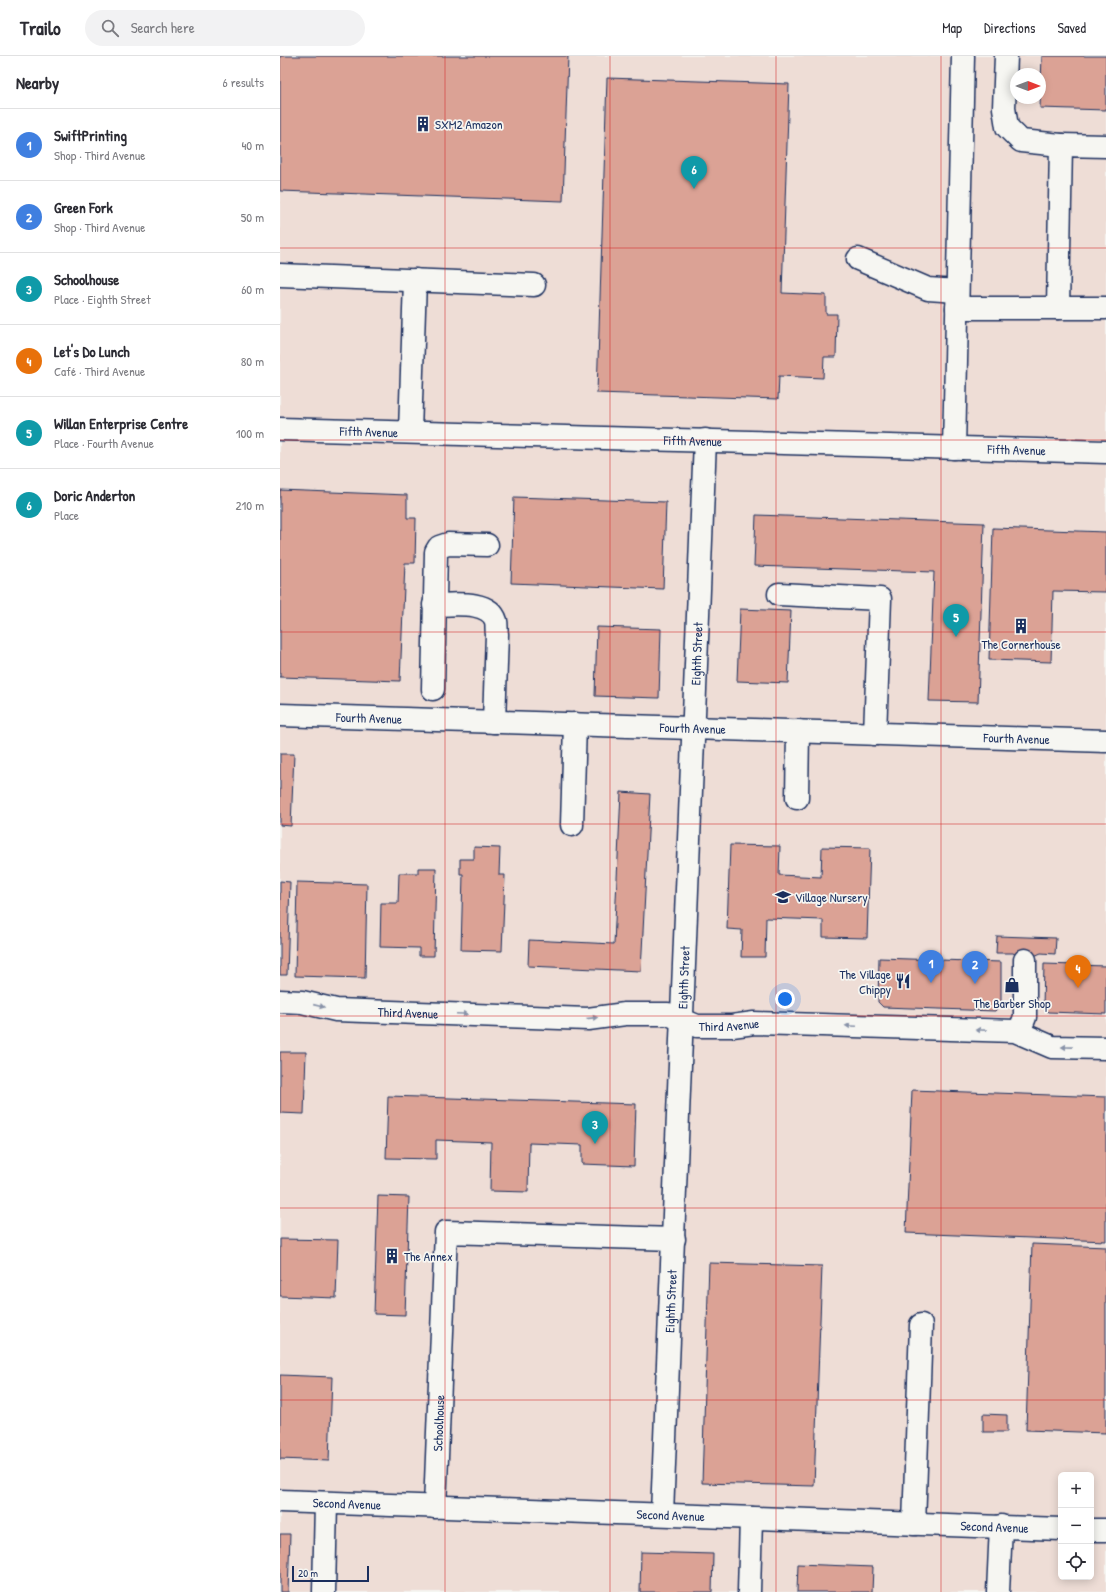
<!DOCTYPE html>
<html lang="en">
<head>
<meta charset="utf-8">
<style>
  :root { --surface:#fff; --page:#f2f2f3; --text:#2b2b33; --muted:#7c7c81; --line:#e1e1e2; --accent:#1b2f5e }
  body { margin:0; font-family:"Patrick Hand",sans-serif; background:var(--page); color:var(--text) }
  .controls { position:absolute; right:12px; bottom:12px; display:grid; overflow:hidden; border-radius:6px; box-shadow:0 2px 10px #0003 }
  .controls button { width:36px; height:36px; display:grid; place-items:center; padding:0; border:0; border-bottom:1px solid var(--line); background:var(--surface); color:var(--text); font:20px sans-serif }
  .compass { position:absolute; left:730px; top:12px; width:36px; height:36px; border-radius:50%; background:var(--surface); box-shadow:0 2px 10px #0003; rotate:90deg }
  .scale { position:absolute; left:12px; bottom:10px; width:77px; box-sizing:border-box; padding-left:4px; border:2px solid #1b2f5e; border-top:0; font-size:11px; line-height:14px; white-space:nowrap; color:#1b2f5e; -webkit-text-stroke:3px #f6f6f2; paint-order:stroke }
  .you { position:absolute; left:505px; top:943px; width:14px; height:14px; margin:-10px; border:3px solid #fff; border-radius:50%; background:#1a73e8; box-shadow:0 0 0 6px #1a73e833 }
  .badge { display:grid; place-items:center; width:26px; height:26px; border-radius:50%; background:var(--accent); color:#fff; font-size:13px; font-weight:700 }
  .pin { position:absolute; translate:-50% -33px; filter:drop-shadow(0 1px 2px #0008) }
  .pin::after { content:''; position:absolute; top:21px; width:14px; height:12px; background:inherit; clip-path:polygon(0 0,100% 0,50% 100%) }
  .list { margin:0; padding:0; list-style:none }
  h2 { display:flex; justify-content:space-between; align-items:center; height:52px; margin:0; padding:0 16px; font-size:17px }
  h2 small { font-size:13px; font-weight:400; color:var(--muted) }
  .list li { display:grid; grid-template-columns:26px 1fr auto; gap:12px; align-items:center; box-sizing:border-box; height:72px; padding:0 16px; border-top:1px solid var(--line) }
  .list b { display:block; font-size:15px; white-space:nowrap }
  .list p { margin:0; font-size:13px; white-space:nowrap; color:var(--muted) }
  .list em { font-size:13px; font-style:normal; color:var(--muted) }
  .icon { flex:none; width:22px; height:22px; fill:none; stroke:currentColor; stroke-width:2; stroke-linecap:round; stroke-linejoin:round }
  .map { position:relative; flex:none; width:826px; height:1536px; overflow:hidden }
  header { display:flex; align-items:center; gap:24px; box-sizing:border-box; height:56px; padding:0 20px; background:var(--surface); border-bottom:1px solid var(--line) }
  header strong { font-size:19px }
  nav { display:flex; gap:22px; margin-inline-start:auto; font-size:14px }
  .search { width:280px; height:36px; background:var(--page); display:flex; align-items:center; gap:10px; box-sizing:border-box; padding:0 14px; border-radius:22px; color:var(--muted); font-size:15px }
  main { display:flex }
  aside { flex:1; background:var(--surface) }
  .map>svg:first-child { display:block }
</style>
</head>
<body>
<header>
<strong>Trailo</strong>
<div class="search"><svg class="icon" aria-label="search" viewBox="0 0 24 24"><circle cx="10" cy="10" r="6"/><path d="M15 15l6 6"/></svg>Search here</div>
<nav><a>Map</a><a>Directions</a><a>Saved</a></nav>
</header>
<main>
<aside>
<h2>Nearby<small>6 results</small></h2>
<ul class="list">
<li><span class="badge" style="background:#3f7fe0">1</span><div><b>SwiftPrinting</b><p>Shop · Third Avenue</p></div><em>40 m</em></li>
<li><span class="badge" style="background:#3f7fe0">2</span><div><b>Green Fork</b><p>Shop · Third Avenue</p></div><em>50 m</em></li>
<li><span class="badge" style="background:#0f9aa8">3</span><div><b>Schoolhouse</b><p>Place · Eighth Street</p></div><em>60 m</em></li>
<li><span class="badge" style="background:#e8710a">4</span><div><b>Let's Do Lunch</b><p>Café · Third Avenue</p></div><em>80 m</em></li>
<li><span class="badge" style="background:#0f9aa8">5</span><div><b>Willan Enterprise Centre</b><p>Place · Fourth Avenue</p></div><em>100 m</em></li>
<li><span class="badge" style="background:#0f9aa8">6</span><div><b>Doric Anderton</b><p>Place</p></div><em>210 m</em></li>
</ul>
</aside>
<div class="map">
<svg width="826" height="1536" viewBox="0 0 826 1536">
  <rect width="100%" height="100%" fill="#f6f6f2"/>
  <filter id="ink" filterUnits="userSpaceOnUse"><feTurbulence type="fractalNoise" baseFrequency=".025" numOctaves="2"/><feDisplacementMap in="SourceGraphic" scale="8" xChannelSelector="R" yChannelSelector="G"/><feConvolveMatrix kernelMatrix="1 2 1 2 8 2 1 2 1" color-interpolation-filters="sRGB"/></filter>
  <g filter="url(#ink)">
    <path fill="#eeddd6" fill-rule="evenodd" d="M 0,0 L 826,0 L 826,1536 L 0,1536 ZM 736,18 L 760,18 L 760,42 L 736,42 ZM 781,1419 L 811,1419 L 811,1521 L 781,1521 Z"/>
    <path fill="#dba295" stroke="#1b2f5e" d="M 0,0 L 288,0 L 283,145 L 0,135 Z
      M 762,0 L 826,0 L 826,54 L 760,52 Z
      M 327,22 L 509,28 L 502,237 L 546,239 L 546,258 L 557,258 L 556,301 L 544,301 L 543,322 L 499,320 L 498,343 L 317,337 Z
      M 0,434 L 127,439 L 127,462 L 136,462 L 135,507 L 125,507 L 120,625 L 0,621 Z
      M 234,441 L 386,446 L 383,533 L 231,527 Z
      M 476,459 L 704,467 L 698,646 L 649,645 L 654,516 L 474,510 Z
      M 713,472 L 826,476 L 826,536 L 773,535 L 771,606 L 709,604 Z
      M 460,553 L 511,555 L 508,627 L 457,625 Z
      M 317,571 L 381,573 L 379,642 L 315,640 Z
      M 0,698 L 14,698 L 11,770 L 0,769 Z
      M 341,736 L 370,738 L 361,915 L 248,910 L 249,884 L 334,888 Z
      M 450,789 L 500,790 L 499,819 L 541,821 L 542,791 L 590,792 L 587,882 L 543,881 L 543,864 L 486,862 L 485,901 L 461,901 L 462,874 L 447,873 Z
      M 194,791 L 220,792 L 219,819 L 225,819 L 222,895 L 181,894 L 183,818 L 180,818 L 180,803 L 194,803 Z
      M 138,812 L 156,812 L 154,900 L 139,900 L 139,892 L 100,891 L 101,847 L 118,847 L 119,817 L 138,817 Z
      M 0,825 L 10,826 L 7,919 L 0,919 Z
      M 17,826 L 87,828 L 85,922 L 15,920 Z
      M 717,880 L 776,882 L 775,898 L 761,897 L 745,904 L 733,897 L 716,897 Z
      M 599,902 L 721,906 L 721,948 L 715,955 L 603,951 L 598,946 Z
      M 764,908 L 826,910 L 826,958 L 768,956 L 763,951 Z
      M 0,996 L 26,996 L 24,1058 L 0,1057 Z
      M 632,1034 L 826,1041 L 826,1185 L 626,1177 Z
      M 108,1040 L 356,1048 L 354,1110 L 302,1108 L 302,1089 L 249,1087 L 248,1136 L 210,1135 L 211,1086 L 156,1084 L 156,1103 L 106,1102 Z
      M 98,1140 L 129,1141 L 125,1259 L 94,1258 Z
      M 0,1183 L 58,1184 L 56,1242 L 0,1240 Z
      M 752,1188 L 826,1191 L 826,1377 L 746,1374 Z
      M 429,1207 L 542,1210 L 534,1430 L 422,1427 Z
      M 0,1319 L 52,1321 L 49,1405 L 0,1403 Z
      M 703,1358 L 727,1359 L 727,1376 L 703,1376 Z
      M 0,1478 L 10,1478 L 8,1536 L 0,1536 Z
      M 361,1496 L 433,1498 L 432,1536 L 360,1536 Z
      M 518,1508 L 593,1511 L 592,1536 L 517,1536 Z"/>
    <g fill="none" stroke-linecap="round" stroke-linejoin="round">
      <defs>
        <g id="minor">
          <path d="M 726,0 L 724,52 L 727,71 L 741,85 L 781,89"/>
          <path d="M 578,203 L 648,233 L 677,235"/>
          <path d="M 0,219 L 254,229"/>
          <path d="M 677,252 L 826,252"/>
          <path d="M 778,252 L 781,89 L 826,90"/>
          <path id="s1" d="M 0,373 L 826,396"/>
          <path d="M 130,376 L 135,224"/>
          <path d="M 674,392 L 683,0"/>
          <path d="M 499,538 L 600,543 L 595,678"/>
          <path d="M 154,549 C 172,549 209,543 216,565 C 217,569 216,574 217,578 L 214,666"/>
          <path d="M 153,633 L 156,496 L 159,491 L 168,488 L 207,489"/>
          <path id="s2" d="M 0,659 L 826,685"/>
          <path d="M 517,742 L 518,675"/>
          <path d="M 292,769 L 295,668"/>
          <path id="s3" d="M 0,945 L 22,946 L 56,954 L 308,963 L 345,958 L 388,958 L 417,970 L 452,970 L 474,967 L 735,975 L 772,991 L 826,992"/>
          <path d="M 739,976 L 745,961 L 745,904"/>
          <path id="s4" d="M 0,1445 L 781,1473"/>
          <path id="s5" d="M 155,1451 L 166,1176 L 394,1183"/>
          <path id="s6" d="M 382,1458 L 425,384"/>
          <path d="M 634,1468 L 641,1269"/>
          <path d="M 811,1474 L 826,1474"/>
          <path d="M 44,1536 L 46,1447"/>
          <path d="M 469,1536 L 471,1462"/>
          <path d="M 718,1536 L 721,1470"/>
        </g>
      </defs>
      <use href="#minor" stroke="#1b2f5e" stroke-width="25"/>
      <use href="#minor" stroke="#f6f6f2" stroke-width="22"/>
    </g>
    <defs><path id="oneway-solid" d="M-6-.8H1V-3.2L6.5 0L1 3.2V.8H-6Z"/></defs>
    <g fill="#8892a8">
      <use href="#oneway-solid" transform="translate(39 950) rotate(13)"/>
      <use href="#oneway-solid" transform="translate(182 958) rotate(2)"/>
      <use href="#oneway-solid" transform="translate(312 962) rotate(-6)"/>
      <use href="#oneway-solid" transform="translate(571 970) rotate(-178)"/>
      <use href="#oneway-solid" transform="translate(701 974) rotate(-179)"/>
      <use href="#oneway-solid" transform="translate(787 991) rotate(-179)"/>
    </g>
  </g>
  <path fill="none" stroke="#d62828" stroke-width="1" stroke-opacity="0.55" d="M 165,0 L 165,1536M 330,0 L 330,1536M 496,0 L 496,1536M 661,0 L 661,1536M 0,192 L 826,192M 0,384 L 826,384M 0,576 L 826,576M 0,768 L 826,768M 0,960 L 826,960M 0,1152 L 826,1152M 0,1344 L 826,1344"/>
  <defs>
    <symbol id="building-bare" viewBox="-9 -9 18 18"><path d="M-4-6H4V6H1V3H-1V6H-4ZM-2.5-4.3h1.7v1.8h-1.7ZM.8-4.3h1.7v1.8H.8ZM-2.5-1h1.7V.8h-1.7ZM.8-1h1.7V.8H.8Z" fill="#1b2f5e" stroke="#f6f6f2" stroke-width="2.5" paint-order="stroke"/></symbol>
    <symbol id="school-bare" viewBox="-9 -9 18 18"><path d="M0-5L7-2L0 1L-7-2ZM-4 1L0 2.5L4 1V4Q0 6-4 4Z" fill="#1b2f5e" stroke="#f6f6f2" stroke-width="2.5" paint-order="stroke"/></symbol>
    <symbol id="restaurant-bare" viewBox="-9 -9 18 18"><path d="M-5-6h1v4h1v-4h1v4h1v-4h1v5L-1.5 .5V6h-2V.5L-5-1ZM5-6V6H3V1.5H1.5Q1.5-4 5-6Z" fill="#1b2f5e" stroke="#f6f6f2" stroke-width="2.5" paint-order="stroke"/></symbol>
    <symbol id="shop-bare" viewBox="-9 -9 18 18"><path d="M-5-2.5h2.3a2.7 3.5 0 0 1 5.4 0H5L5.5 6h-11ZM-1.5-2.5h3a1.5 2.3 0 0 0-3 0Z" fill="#1b2f5e" stroke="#f6f6f2" stroke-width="2.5" paint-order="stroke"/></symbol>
  </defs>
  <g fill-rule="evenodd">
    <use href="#building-bare" x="132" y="57" width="22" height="22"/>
    <use href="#building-bare" x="730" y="559" width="22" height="22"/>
    <use href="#school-bare" x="492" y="830" width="22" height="22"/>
    <use href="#restaurant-bare" x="612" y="914" width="22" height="22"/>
    <use href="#shop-bare" x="721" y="918" width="22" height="22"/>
    <use href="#building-bare" x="101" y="1189" width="22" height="22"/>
  </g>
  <g text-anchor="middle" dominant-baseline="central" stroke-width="3.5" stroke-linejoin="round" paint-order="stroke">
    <g font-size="13" fill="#1b2f5e" stroke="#f6f6f2" text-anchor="start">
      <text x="155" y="68">SXM2 Amazon</text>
      <text x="741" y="588" text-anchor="middle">The Cornerhouse</text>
      <text x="515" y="841">Village Nursery</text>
      <text x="611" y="918" text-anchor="end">The Village<tspan x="611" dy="15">Chippy</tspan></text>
      <text x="732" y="947" text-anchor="middle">The Barber Shop</text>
      <text x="124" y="1200">The Annex</text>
    </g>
    <g font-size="13" fill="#1b2f5e" stroke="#f6f6f2">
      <text stroke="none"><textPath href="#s1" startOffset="89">Fifth Avenue</textPath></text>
      <text stroke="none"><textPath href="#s1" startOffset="413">Fifth Avenue</textPath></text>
      <text stroke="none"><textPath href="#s1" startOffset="737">Fifth Avenue</textPath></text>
      <text stroke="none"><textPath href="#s6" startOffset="861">Eighth Street</textPath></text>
      <text stroke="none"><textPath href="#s2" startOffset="89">Fourth Avenue</textPath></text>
      <text stroke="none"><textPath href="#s2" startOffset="413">Fourth Avenue</textPath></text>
      <text stroke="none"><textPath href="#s2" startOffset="737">Fourth Avenue</textPath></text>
      <text stroke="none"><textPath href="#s6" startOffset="537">Eighth Street</textPath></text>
      <text stroke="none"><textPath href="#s3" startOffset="129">Third Avenue</textPath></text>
      <text stroke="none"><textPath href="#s3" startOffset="453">Third Avenue</textPath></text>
      <text stroke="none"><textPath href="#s6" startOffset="213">Eighth Street</textPath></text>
      <text stroke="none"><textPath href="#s5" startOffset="84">Schoolhouse</textPath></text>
      <text stroke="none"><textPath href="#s4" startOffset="67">Second Avenue</textPath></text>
      <text stroke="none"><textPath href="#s4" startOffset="391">Second Avenue</textPath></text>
      <text stroke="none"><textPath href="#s4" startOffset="715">Second Avenue</textPath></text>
    </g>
  </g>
</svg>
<div class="controls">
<button>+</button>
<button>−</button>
<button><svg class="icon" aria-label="locate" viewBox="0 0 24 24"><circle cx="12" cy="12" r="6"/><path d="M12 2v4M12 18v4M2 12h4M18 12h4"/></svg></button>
</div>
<svg class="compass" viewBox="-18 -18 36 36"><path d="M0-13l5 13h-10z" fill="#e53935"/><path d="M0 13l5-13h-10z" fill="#7c7c81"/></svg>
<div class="scale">20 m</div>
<div class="you"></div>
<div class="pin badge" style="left:651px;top:927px;background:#3f7fe0">1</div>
<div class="pin badge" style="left:695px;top:928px;background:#3f7fe0">2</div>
<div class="pin badge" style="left:315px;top:1088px;background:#0f9aa8">3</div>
<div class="pin badge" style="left:798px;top:932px;background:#e8710a">4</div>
<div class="pin badge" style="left:676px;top:581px;background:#0f9aa8">5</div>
<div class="pin badge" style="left:414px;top:133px;background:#0f9aa8">6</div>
</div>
</main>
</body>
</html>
